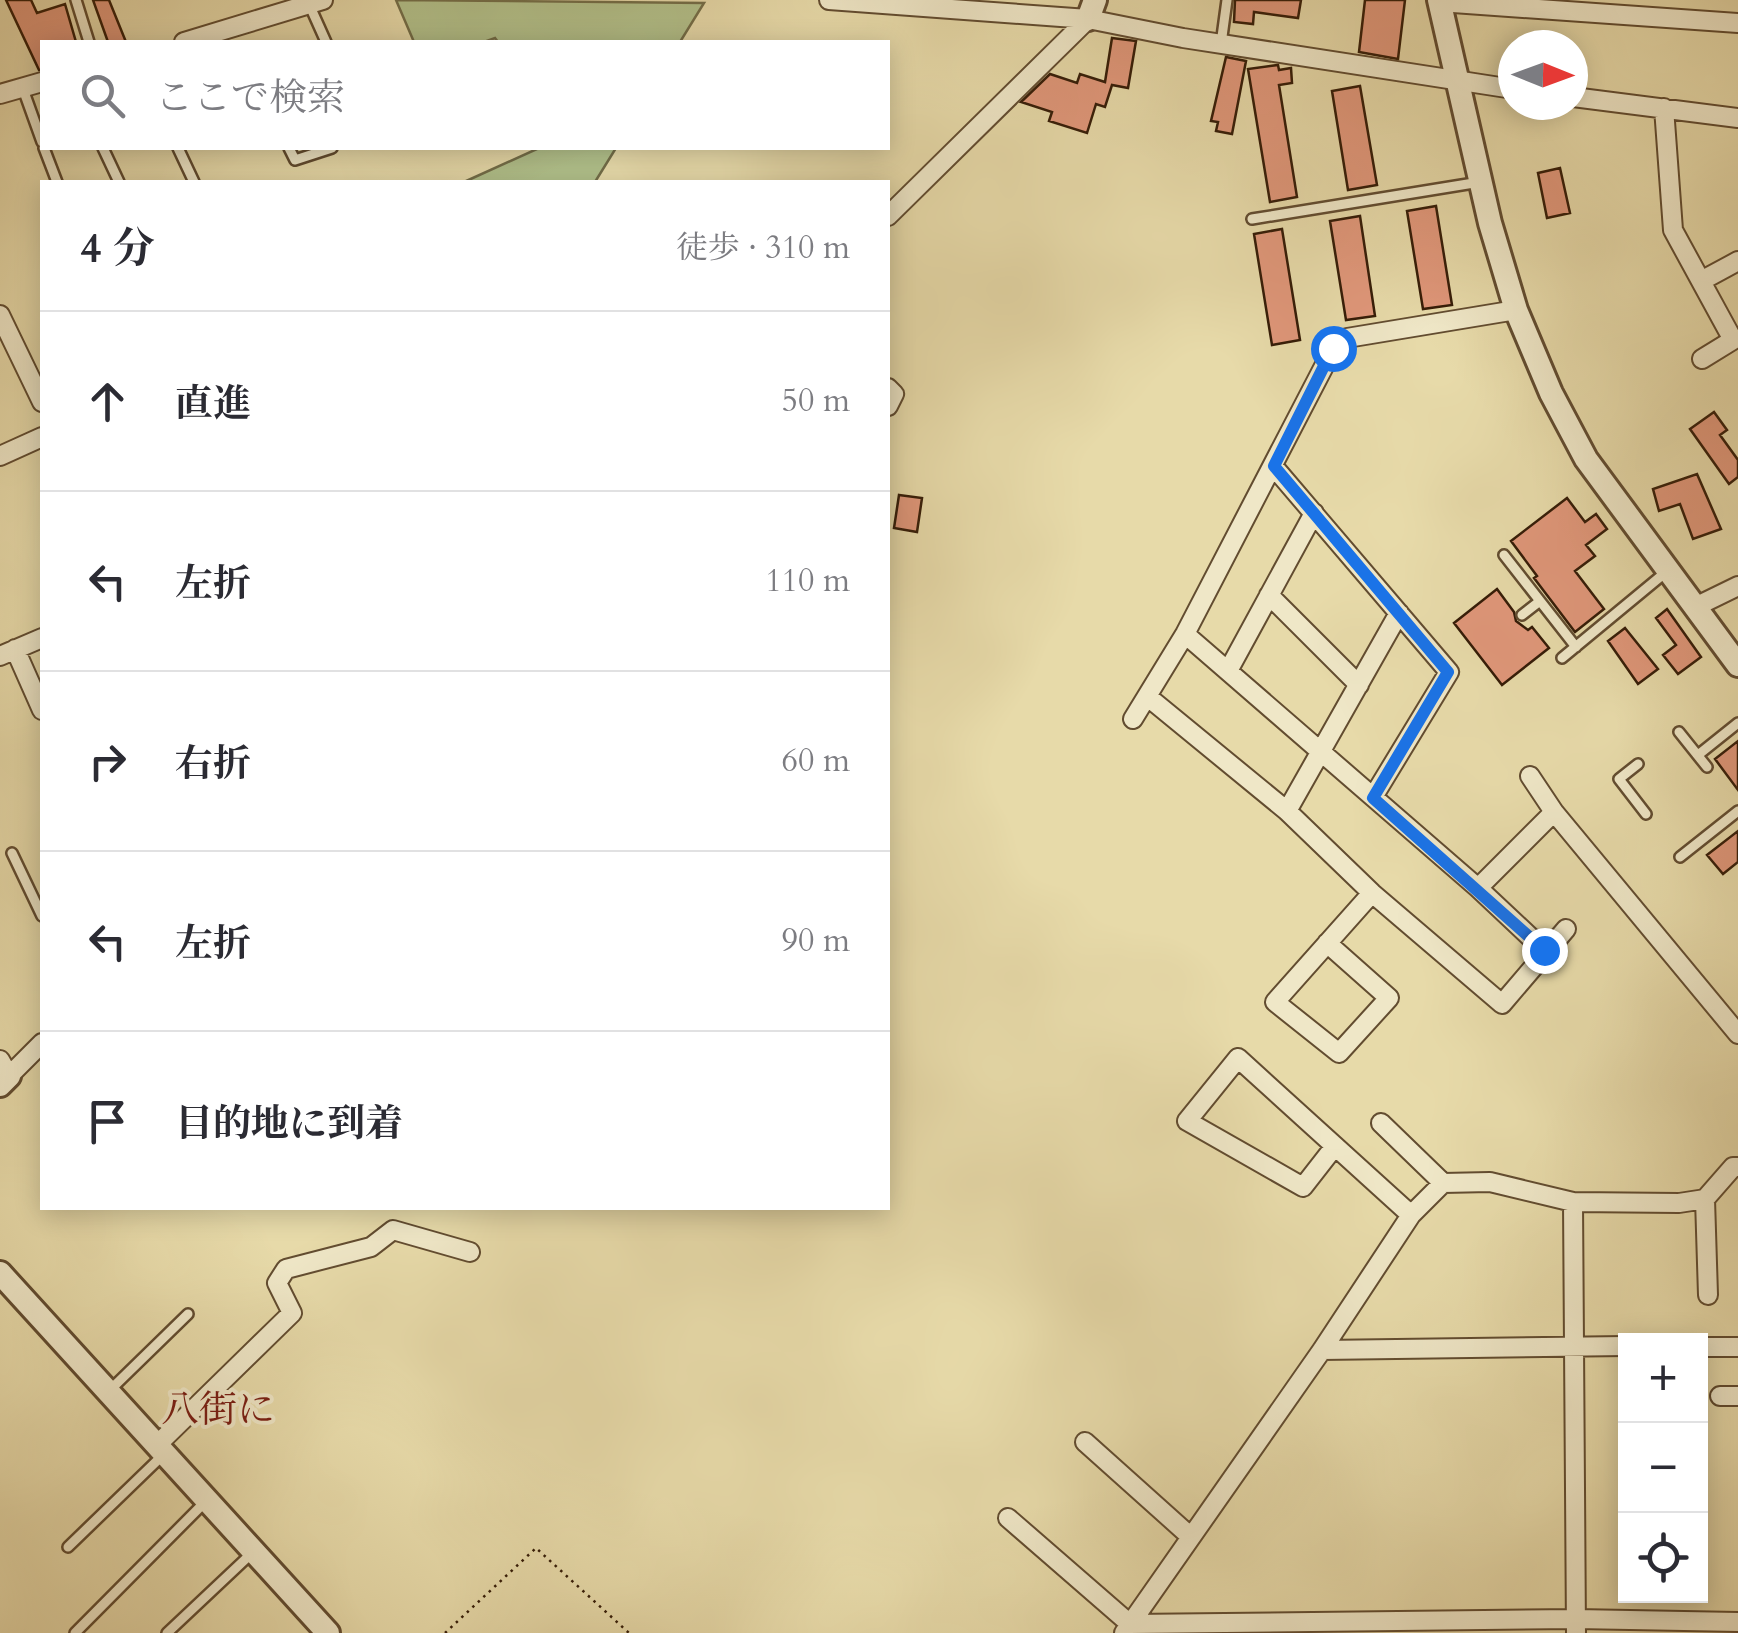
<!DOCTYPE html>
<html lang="ja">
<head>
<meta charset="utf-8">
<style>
  :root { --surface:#fff; --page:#f2f2f3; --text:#2b2b33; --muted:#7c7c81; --line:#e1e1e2 }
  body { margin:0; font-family:Cardo,"Noto Serif JP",serif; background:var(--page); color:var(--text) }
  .controls { position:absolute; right:30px; bottom:30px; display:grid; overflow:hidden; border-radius:0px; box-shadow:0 5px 25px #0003 }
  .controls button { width:90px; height:90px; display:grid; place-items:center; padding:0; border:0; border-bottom:2px solid var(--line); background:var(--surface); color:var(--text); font:50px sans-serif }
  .compass { position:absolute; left:1498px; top:30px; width:90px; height:90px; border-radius:50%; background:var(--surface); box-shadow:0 5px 25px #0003; rotate:91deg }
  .stop { position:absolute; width:30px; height:30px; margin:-22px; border:8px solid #1a73e8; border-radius:50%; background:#fff }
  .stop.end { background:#1a73e8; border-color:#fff; box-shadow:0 2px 10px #0008 }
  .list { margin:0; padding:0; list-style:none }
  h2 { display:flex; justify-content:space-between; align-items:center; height:130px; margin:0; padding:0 40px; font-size:42px }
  h2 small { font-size:32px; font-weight:400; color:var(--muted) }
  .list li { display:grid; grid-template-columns:65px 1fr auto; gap:30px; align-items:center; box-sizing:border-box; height:180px; padding:0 40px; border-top:2px solid var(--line) }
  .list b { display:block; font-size:38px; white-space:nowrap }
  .list em { font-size:32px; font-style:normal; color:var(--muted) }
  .icon { flex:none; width:55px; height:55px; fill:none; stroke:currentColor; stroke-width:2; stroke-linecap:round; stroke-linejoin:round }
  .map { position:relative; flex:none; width:1738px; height:1633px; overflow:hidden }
  .search { position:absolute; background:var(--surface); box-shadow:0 5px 25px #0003; left:40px; top:40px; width:850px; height:110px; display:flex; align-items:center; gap:25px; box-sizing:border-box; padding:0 35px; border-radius:0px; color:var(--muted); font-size:38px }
  .panel { position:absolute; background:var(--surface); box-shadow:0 5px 25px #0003; left:40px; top:180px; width:850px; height:1030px; border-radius:0px }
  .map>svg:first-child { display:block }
</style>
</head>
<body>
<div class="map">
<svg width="1738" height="1633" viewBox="0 0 1738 1633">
  <rect width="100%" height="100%" fill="#e7daa9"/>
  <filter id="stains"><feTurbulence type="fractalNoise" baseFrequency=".002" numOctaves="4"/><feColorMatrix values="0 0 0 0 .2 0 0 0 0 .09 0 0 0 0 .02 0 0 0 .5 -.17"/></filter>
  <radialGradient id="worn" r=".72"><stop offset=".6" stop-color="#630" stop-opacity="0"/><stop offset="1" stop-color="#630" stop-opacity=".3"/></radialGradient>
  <path fill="#b2c08a" stroke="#746e48" stroke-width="2.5" d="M 396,0 L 704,3 L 680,42 L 498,42 L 495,38 L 484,42 L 414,42 Z
    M 539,148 L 616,148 L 595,182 L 464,182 Z"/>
  <path fill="#e0977a" stroke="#351c07" stroke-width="2.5" d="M 6,0 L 31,0 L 37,13 L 65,4 L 76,42 L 42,42 L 42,70 L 39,70 Z
    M 93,0 L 109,0 L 126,42 L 108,42 Z
    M 1235,0 L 1301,0 L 1298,18 L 1254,12 L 1253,24 L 1234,22 Z
    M 1365,0 L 1405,0 L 1398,59 L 1359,52 Z
    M 1112,38 L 1136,41 L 1128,88 L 1112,85 L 1105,107 L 1096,104 L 1087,133 L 1049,121 L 1052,112 L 1021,102 L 1050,74 L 1077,83 L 1080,74 L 1105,82 Z
    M 1226,57 L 1246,61 L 1232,134 L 1216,131 L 1218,122 L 1211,121 Z
    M 1278,65 L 1279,70 L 1291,68 L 1292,83 L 1279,85 L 1297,197 L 1270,202 L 1248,69 Z
    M 1360,86 L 1377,185 L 1348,190 L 1332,91 Z
    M 1560,168 L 1570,213 L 1547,218 L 1538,173 Z
    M 1436,206 L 1452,305 L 1423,309 L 1407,211 Z
    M 1360,216 L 1375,316 L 1346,320 L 1330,221 Z
    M 1282,229 L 1300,340 L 1272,345 L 1254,234 Z
    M 1714,412 L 1727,430 L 1720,435 L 1738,460 L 1738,477 L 1729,484 L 1690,429 Z
    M 1697,474 L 1721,529 L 1693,539 L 1680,504 L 1659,511 L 1653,489 Z
    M 899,495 L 922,498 L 917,532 L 894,528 Z
    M 1567,498 L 1585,522 L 1596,514 L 1607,529 L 1586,545 L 1595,556 L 1575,571 L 1604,609 L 1575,632 L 1534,578 L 1537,576 L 1511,541 Z
    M 1497,589 L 1514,612 L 1516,621 L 1528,630 L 1532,627 L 1549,648 L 1502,685 L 1454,623 Z
    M 1667,609 L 1701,657 L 1678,674 L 1663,655 L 1676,645 L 1656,618 Z
    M 1625,628 L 1658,669 L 1638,684 L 1608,641 Z
    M 1738,741 L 1738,790 L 1715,759 Z
    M 1738,831 L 1738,862 L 1723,874 L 1707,855 Z"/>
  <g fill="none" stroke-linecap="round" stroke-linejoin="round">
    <defs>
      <path id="service" d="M 76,0 L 89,42
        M 309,4 L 326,42
        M 1221,44 L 1227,0
        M 23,89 L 42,142
        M 44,148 L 57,182
        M 103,148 L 119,182
        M 178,148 L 194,182
        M 289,148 L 295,160 L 332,148
        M 1252,219 L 1480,182
        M 1504,555 L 1576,647
        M 1522,615 L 1540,601
        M 1562,658 L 1666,572
        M 1679,732 L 1707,767
        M 1698,755 L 1738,723
        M 1638,764 L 1619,779 L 1646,814
        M 12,853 L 42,916
        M 1680,857 L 1738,811
        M 108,1392 L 188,1314
        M 68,1547 L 163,1455
        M 75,1633 L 205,1502
        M 167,1633 L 252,1553"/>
      <path id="minor" d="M 829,0 L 1088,19 L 1183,38 L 1513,89
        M 1439,2 L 1738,23
        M 184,42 L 323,0
        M 0,94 L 42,82
        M 1573,97 L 1738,118
        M 1664,108 L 1673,230 L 1733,340 L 1702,359
        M 888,216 L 1088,19
        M 1701,281 L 1738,261
        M 0,315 L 42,402
        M 888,388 L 894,394 L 888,406
        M 0,456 L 42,437
        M 1274,467 L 1449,672 L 1373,797
        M 1269,595 L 1359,685
        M 1695,607 L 1738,586
        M 1185,634 L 1478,888 L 1544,950
        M 15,649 L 42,710
        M 0,656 L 42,638
        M 1228,671 L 1314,513
        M 1148,697 L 1287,811 L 1372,893 L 1502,1004 L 1566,929
        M 1133,719 L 1185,634 L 1333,349 L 1347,338 L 1516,310
        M 1530,776 L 1554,812 L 1738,1034
        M 1287,811 L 1399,613
        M 1478,888 L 1554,812
        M 1327,943 L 1389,998 L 1339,1053 L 1275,1002 L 1372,893
        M 0,1060 L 9,1076 L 42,1043
        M 1381,1123 L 1443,1183
        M 1335,1146 L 1303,1187 L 1187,1121 L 1238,1058 L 1411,1215
        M 1705,1199 L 1708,1295
        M 1573,1202 L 1576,1633
        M 1700,1347 L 1738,1347
        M 1322,1350 L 1626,1346
        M 1720,1396 L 1738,1396
        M 1085,1442 L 1191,1537
        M 157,1445 L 292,1313 L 277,1283 L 286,1269 L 371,1247 L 393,1230 L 470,1252
        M 1008,1518 L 1130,1624 L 1576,1619 L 1738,1622
        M 1124,1633 L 1322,1350 L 1411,1215 L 1443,1183 L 1490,1182 L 1573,1202 L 1679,1203 L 1705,1199 L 1733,1167 L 1738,1167"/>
      <path id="tertiary" d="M 1439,0 L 1490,223 L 1516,310 L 1551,393 L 1586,459 L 1738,665
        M 1088,19 L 1095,0
        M 0,1085 L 9,1076
        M 0,1273 L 328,1633"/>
    </defs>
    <use href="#service" stroke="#624c30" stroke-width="14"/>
    <use href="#minor" stroke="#624c30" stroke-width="22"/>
    <use href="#tertiary" stroke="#624c30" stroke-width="28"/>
    <path stroke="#351c07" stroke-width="2.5" stroke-dasharray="2.5 5" stroke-linecap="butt" d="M 445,1633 L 536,1548 L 629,1633"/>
    <use href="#service" stroke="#efe7c7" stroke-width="9"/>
    <use href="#minor" stroke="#efe7c7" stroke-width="18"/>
    <use href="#tertiary" stroke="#efe7c7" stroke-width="22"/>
  </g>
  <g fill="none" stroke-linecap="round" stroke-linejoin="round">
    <path stroke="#1a73e8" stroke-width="12" d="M 1333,348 L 1274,466 L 1448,672 L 1373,798 L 1544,950"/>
  </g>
  <g text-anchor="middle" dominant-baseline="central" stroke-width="8" stroke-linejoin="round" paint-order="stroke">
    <g font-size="38" fill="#7a1f14" stroke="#efe7c7">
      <text x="218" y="1410">八街に</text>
    </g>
  </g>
  <rect width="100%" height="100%" filter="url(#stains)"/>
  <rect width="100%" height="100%" fill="url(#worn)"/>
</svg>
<div class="controls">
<button>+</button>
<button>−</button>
<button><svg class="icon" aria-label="locate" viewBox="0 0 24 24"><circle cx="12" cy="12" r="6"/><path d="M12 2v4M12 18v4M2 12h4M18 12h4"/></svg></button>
</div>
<svg class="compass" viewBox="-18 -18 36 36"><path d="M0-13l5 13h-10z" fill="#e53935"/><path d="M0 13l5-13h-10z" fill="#7c7c81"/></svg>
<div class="stop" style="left:1333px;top:348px"></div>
<div class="stop end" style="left:1544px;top:950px"></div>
<div class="search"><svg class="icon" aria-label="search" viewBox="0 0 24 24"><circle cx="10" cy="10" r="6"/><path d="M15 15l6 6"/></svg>ここで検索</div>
<section class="panel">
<h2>4 分<small>徒歩 · 310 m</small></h2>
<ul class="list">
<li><svg class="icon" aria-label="ahead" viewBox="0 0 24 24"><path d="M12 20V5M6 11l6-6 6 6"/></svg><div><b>直進</b></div><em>50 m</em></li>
<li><svg class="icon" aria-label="left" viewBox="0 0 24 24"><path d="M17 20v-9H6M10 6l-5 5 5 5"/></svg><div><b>左折</b></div><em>110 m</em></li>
<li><svg class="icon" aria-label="right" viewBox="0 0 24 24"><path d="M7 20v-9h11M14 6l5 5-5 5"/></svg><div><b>右折</b></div><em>60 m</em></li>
<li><svg class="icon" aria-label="left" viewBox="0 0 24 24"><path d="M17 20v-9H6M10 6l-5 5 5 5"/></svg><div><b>左折</b></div><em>90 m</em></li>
<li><svg class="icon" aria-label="arrive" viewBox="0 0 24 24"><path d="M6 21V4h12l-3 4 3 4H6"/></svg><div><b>目的地に到着</b></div></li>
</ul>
</section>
</div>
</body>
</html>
